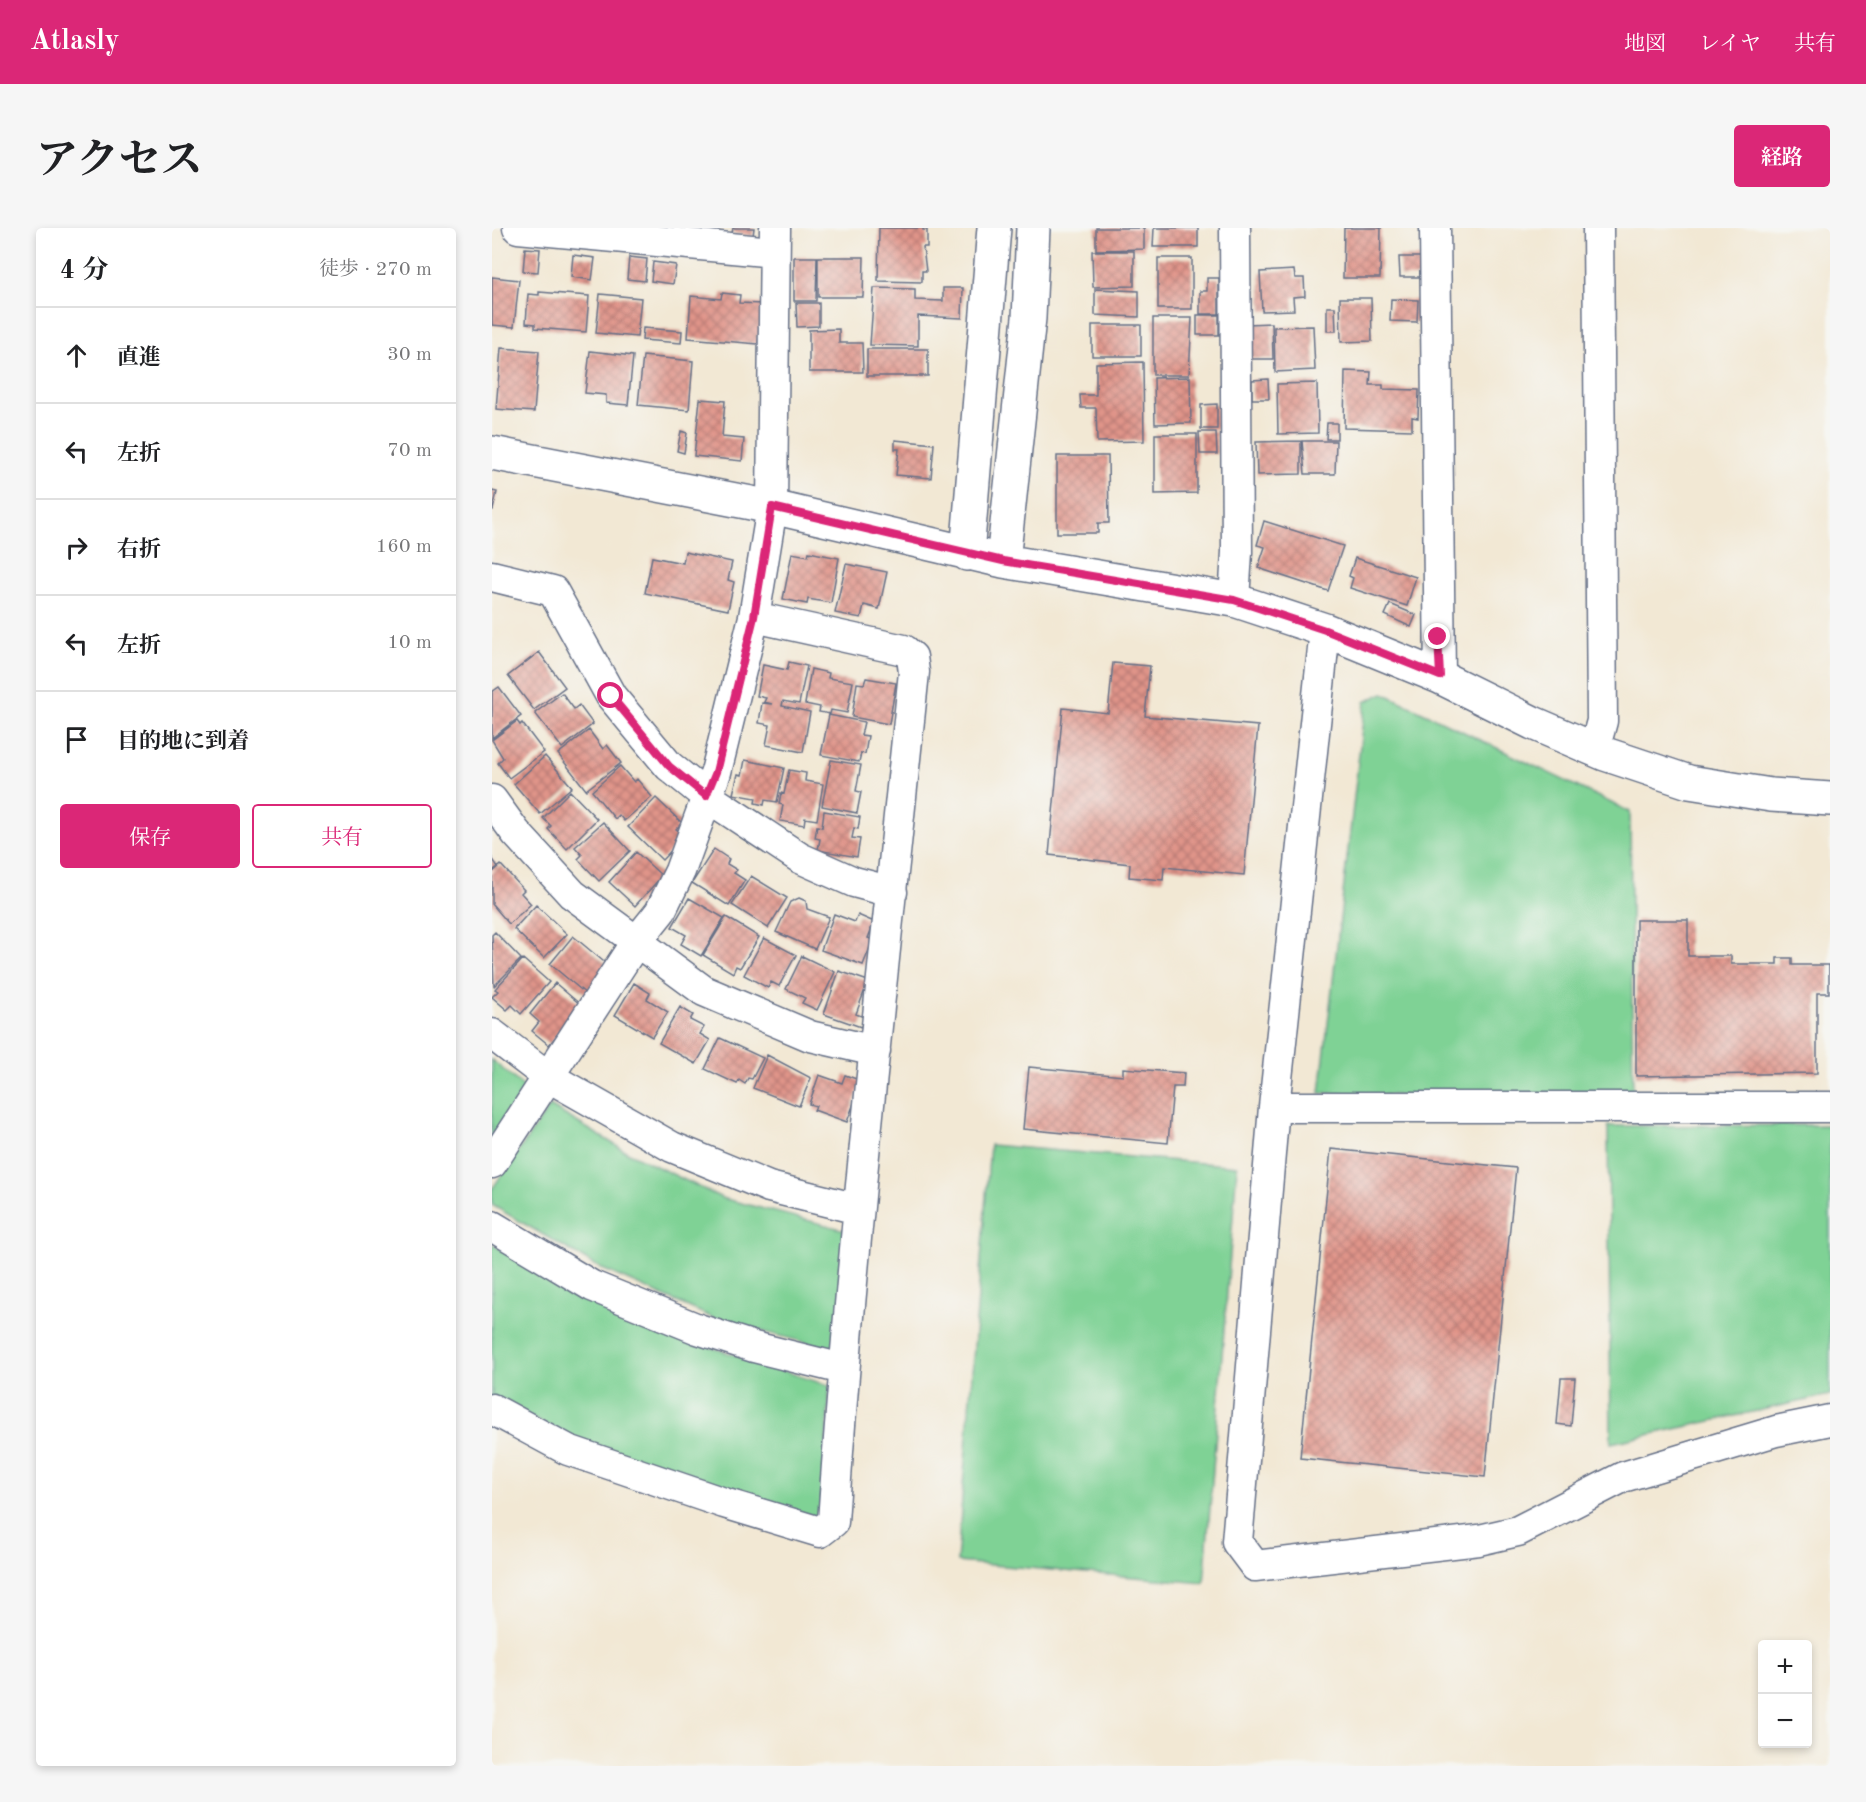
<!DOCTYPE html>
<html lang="ja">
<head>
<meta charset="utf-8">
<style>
  :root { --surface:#fff; --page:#f6f6f6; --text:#202124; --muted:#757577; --line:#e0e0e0; --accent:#db2777 }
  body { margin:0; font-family:"Old Standard TT","Noto Serif JP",serif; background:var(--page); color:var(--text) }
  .controls { position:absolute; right:18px; bottom:18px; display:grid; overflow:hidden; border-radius:6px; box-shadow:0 3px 9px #0003 }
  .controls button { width:54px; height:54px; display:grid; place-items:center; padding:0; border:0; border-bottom:2px solid var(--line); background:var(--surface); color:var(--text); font:30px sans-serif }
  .stop { position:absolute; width:18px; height:18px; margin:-14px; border:4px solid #db2777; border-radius:50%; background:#fff }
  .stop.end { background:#db2777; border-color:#fff; box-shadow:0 2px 6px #0008 }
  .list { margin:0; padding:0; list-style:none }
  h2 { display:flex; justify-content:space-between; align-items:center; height:78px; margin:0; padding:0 24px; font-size:26px }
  h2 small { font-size:20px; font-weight:400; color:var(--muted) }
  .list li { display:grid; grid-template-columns:39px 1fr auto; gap:18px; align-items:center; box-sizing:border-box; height:96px; padding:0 24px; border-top:2px solid var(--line) }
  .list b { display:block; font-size:22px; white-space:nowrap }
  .list em { font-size:20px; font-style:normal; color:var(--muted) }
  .actions { display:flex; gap:12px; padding:18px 24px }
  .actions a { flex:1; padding:14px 0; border:2px solid var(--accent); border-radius:6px; text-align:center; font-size:21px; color:var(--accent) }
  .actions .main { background:var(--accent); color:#fff }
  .icon { flex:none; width:33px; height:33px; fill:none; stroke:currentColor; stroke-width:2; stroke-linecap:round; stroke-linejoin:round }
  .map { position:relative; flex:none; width:1338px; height:1538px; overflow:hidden; border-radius:6px }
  header { display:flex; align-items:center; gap:36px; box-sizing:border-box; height:84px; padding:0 30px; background:var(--accent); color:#fff }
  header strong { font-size:28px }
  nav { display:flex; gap:33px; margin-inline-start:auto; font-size:21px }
  .intro { display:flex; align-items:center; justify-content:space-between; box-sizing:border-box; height:144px; padding:0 36px }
  h1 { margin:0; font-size:42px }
  .button { padding:15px 27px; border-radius:6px; background:var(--accent); color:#fff; font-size:21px; font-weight:700 }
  main { display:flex; gap:36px; padding:0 36px }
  aside { flex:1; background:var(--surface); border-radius:6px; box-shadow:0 3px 9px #0003 }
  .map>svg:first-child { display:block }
</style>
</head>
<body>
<header>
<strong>Atlasly</strong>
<nav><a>地図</a><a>レイヤ</a><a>共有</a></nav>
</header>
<div class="intro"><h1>アクセス</h1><a class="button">経路</a></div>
<main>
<aside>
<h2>4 分<small>徒歩 · 270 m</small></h2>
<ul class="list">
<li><svg class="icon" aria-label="ahead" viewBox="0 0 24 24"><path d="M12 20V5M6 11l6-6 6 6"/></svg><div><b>直進</b></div><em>30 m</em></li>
<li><svg class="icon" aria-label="left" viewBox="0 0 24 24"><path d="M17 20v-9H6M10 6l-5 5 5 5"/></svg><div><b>左折</b></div><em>70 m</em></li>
<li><svg class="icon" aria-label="right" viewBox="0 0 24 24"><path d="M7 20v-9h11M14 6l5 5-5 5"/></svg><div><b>右折</b></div><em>160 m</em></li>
<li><svg class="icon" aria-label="left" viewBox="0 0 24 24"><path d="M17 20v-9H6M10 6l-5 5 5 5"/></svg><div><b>左折</b></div><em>10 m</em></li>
<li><svg class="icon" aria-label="arrive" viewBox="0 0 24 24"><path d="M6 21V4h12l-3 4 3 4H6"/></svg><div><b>目的地に到着</b></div></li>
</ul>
<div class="actions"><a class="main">保存</a><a>共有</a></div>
</aside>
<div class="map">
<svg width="1338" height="1538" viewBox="0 0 1338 1538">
  <defs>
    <pattern id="building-cross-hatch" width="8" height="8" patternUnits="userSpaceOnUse" patternTransform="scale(1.5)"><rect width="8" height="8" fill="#e09489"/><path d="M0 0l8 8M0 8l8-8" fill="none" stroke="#b57973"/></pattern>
  </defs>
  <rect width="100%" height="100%" fill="#f6f6f2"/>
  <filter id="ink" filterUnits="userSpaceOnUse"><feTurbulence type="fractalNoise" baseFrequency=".0167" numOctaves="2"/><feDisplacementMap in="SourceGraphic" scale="12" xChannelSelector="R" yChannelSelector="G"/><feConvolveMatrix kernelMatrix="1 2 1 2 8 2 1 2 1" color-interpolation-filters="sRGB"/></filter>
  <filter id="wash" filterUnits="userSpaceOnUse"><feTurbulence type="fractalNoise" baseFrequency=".008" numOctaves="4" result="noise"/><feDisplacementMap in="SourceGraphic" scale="24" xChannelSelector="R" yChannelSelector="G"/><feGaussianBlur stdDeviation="1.35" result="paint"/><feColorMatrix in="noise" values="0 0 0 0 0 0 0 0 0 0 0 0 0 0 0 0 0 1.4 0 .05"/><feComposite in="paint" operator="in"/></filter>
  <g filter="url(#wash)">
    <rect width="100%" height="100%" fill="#f2e8d4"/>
    <path fill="#7fd295" stroke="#4d807a" stroke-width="1.5" d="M 891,465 L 1138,584 L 1141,875 L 828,865 L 873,474 Z
      M 0,832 L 34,861 L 0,909 Z
      M 58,878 L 135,924 L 230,970 L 357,1003 L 345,1122 L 228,1093 L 108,1040 L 0,977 L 0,961 Z
      M 1338,897 L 1338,1167 L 1119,1215 L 1116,898 Z
      M 498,917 L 745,938 L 712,1355 L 465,1334 Z
      M 0,1016 L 148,1096 L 338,1158 L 329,1291 L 108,1221 L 0,1172 Z"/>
    <g id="blocks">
      <path fill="url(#building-cross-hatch)" d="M 192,0 L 216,0 L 215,4 L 192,3 Z
        M 241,0 L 262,0 L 261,8 L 240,5 Z
        M 387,0 L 431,0 L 431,2 L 435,2 L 435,19 L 431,19 L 434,43 L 430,43 L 430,54 L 386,53 Z
        M 604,0 L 652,0 L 652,21 L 604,22 Z
        M 662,0 L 706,0 L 706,19 L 661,19 Z
        M 852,0 L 889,0 L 888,50 L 851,50 Z
        M 33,20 L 48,21 L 46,44 L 31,43 Z
        M 600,23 L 642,23 L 642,58 L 601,59 Z
        M 81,27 L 103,30 L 100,52 L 79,49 Z
        M 137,29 L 155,31 L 153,53 L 135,51 Z
        M 302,29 L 325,29 L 324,73 L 302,73 Z
        M 326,29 L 372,29 L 371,69 L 326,69 Z
        M 907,29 L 928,29 L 929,49 L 908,49 Z
        M 666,30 L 700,30 L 700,81 L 666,81 Z
        M 161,34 L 184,37 L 181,56 L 159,53 Z
        M 802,42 L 803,50 L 812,50 L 813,68 L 801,69 L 802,82 L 770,83 L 768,44 Z
        M 0,49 L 27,52 L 22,99 L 0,97 Z
        M 715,50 L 727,50 L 727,86 L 708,86 L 708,63 L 715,63 Z
        M 382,60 L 423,61 L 423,72 L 451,73 L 451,60 L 471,60 L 470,90 L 426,88 L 426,118 L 378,117 Z
        M 603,61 L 647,63 L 647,89 L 603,87 Z
        M 47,64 L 97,68 L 94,104 L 43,100 L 43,96 L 34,95 L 36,66 L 47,67 Z
        M 230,65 L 248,67 L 247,75 L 270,76 L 266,116 L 196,110 L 199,68 L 229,71 Z
        M 108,66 L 149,70 L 145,109 L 104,105 Z
        M 848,70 L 879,70 L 880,113 L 849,114 Z
        M 899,71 L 926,72 L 925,94 L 898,93 Z
        M 304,75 L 327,75 L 327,98 L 305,99 Z
        M 835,79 L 843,79 L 844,103 L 835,103 Z
        M 705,87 L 727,87 L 727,107 L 705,107 Z
        M 661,90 L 700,90 L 697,147 L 661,147 Z
        M 780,95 L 781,131 L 757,131 L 755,96 Z
        M 600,97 L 649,97 L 649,128 L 600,128 Z
        M 821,98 L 823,142 L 783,144 L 782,99 Z
        M 151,100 L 190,103 L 189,115 L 150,112 Z
        M 347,101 L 347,115 L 370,115 L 371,144 L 317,144 L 317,102 Z
        M 9,120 L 47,123 L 42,184 L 4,181 Z
        M 375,121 L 436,121 L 436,148 L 375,148 Z
        M 98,123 L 141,128 L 136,177 L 114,175 L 114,167 L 93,165 Z
        M 151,128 L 201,133 L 197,182 L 146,177 Z
        M 651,134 L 652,213 L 605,214 L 604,180 L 589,180 L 588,167 L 604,167 L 604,135 Z
        M 853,143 L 879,144 L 878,157 L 891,157 L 891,161 L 927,162 L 926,190 L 920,189 L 920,202 L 852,200 Z
        M 698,149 L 699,195 L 663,196 L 662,150 Z
        M 776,151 L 777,171 L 760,171 L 760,152 Z
        M 825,155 L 826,205 L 786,206 L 785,156 Z
        M 208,171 L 233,173 L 230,209 L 252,211 L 250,233 L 202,228 Z
        M 725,176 L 725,201 L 709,201 L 709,177 Z
        M 835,195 L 845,195 L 845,211 L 834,211 Z
        M 189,203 L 195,205 L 192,225 L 185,223 Z
        M 707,204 L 724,204 L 725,226 L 708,226 Z
        M 663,206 L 705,206 L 705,265 L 663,266 Z
        M 403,212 L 442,216 L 439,250 L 404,247 L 407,221 L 403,221 Z
        M 809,213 L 809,246 L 765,247 L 764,214 Z
        M 810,213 L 844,213 L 843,246 L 813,246 Z
        M 565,228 L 616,228 L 617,295 L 606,295 L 606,305 L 565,305 Z
        M 0,263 L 5,264 L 1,282 L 0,282 Z
        M 772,293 L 851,318 L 836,363 L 766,340 L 773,319 L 765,317 Z
        M 193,324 L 240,334 L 236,352 L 242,354 L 236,382 L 153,365 L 160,329 L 191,335 Z
        M 317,324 L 347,330 L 339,375 L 316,371 L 315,376 L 291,371 L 300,325 L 316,328 Z
        M 863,330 L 924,349 L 915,378 L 858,360 L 861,350 L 857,348 Z
        M 354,336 L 395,344 L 387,381 L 372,377 L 369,390 L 343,385 Z
        M 898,376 L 924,387 L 919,399 L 893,387 Z
        M 47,424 L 73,459 L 42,482 L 16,448 Z
        M 297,434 L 315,438 L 307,476 L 291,473 L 290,478 L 318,484 L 311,524 L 274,517 L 278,497 L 267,495 L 270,475 L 280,476 L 272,474 L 274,470 L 265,468 L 271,437 L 295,442 Z
        M 621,435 L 658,438 L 653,488 L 766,498 L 752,647 L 672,639 L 671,652 L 637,649 L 638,636 L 557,627 L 571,480 L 616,485 Z
        M 319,441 L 337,445 L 336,450 L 361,454 L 355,485 L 339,482 L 338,486 L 327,484 L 328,479 L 313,476 Z
        M 374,450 L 404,455 L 397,496 L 360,489 L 365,455 L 372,456 Z
        M 7,459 L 29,488 L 0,510 L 0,464 Z
        M 70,465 L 82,481 L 87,477 L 101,496 L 70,520 L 43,485 Z
        M 337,487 L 372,494 L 369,507 L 376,508 L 373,526 L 369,525 L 367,534 L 329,527 Z
        M 25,493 L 28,497 L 30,495 L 52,524 L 17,550 L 6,535 L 11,530 L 0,512 Z
        M 97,502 L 111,521 L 115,517 L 129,535 L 94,562 L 66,526 Z
        M 53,528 L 80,559 L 48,586 L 22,556 Z
        M 253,532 L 292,540 L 285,574 L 273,572 L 272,577 L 263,575 L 264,570 L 241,566 L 246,546 L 250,547 Z
        M 339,532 L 369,537 L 364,563 L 369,564 L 365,585 L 330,578 Z
        M 128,538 L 142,554 L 145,551 L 160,569 L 132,593 L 127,587 L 123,591 L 100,563 Z
        M 297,542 L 314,545 L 313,553 L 331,556 L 325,592 L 313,590 L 312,597 L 288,593 L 291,577 L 287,576 L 289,565 L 292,566 Z
        M 78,563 L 105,591 L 75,621 L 56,601 L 59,598 L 51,590 Z
        M 164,570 L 190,595 L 184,601 L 193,608 L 170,632 L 136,599 Z
        M 332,583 L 368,589 L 366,601 L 362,600 L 360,610 L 368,611 L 365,629 L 326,622 L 328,611 L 323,610 L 325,598 L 330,599 Z
        M 111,594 L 138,623 L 107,653 L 86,631 L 90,627 L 83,619 Z
        M 222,621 L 237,631 L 235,636 L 245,642 L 242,645 L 253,652 L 237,678 L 200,655 Z
        M 144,624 L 170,648 L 143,678 L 117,654 Z
        M 0,630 L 6,639 L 0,643 Z
        M 9,637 L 32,662 L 29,665 L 39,676 L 17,696 L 0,676 L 0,645 Z
        M 259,648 L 295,670 L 276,700 L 240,677 Z
        M 197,670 L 232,690 L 209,728 L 189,716 L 194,707 L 180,699 Z
        M 307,670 L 314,673 L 315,681 L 337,689 L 323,721 L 284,704 L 298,674 Z
        M 44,677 L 75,706 L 52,730 L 22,701 Z
        M 342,686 L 363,694 L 366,687 L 382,694 L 376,710 L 381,712 L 371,737 L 329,722 Z
        M 234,689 L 267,709 L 248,740 L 244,738 L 241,745 L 211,727 Z
        M 1144,692 L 1196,692 L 1196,728 L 1239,728 L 1239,736 L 1285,736 L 1285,730 L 1300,730 L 1300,737 L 1337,737 L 1337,765 L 1325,765 L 1325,845 L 1144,848 Z
        M 3,704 L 29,731 L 2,758 L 0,707 Z
        M 81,708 L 117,738 L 94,766 L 58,736 Z
        M 272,710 L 304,727 L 287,758 L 279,754 L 276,760 L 252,747 Z
        M 310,728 L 343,744 L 325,782 L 310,775 L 313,770 L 294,761 Z
        M 31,731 L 57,754 L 29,786 L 20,777 L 15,782 L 0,769 L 6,763 L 3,761 Z
        M 347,743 L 376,753 L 364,786 L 372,789 L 369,799 L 332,786 Z
        M 63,755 L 89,777 L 57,817 L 40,803 L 47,794 L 38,786 Z
        M 142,755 L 158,765 L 155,771 L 176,784 L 160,809 L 123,787 Z
        M 188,779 L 201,787 L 198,792 L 212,799 L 208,806 L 218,812 L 204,836 L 167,815 Z
        M 228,810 L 271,830 L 260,851 L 256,850 L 253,856 L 247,852 L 245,856 L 213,841 Z
        M 275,827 L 319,850 L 307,878 L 261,860 Z
        M 537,839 L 631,848 L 631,840 L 692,845 L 691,859 L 681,859 L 676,915 L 531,901 Z
        M 327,847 L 350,855 L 353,847 L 370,853 L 355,894 L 322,882 L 324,878 L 317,876 Z
        M 839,921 L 1024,940 L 993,1249 L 808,1230 Z
        M 1069,1150 L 1083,1150 L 1079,1198 L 1065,1196 Z"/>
    </g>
  </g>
  <g filter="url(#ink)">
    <use href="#blocks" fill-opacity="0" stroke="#667087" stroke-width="1.5"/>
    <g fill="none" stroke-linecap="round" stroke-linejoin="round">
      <defs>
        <path id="street" d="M 26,0 L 282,24
          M 943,0 L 948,449
          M 0,348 L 61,363 L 119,468 L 177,538 L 214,568 L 308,630 L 362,654 L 400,664
          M 742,372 L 745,324 L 743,0
          M 833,402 L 782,879 L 745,1314 L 763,1338 L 987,1312 L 1026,1303 L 1131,1249 L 1284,1203 L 1338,1192
          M 1102,522 L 1110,493 L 1106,0
          M 0,572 L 24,605 L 80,666 L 212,763 L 318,808 L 383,823
          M 0,806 L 55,848 L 180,919 L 277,959 L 366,981
          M 782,879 L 1338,879
          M 0,935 L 144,714 L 168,684 L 188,643 L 224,544 L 262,389 L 280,279 L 283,0
          M 0,998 L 100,1058 L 206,1101 L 262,1119 L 351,1141
          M 0,1181 L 76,1222 L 232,1275 L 328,1304 L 341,1294 C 360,1010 393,727 422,444 L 420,429 L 412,422 L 262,389"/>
        <path id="secondary" d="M 0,225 L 280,279 L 511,333 L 742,372 L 833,402 L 948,449 L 1041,495 L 1113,526 L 1197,554 L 1279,567 L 1338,571
          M 475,326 L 502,0
          M 511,333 L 537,90 L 541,0"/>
      </defs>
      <use href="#street" stroke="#667087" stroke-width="33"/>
      <use href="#secondary" stroke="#667087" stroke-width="36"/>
      <use href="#street" stroke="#fff" stroke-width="30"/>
      <use href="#secondary" stroke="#fff" stroke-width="33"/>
    </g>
  </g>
  <g fill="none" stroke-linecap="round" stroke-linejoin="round" filter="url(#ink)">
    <path stroke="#db2777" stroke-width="8" d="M 119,468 L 177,538 L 214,568 L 224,544 L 262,389 L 280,279 L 511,333 L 742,372 L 833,402 L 948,448 L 946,409"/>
  </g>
</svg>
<div class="controls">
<button>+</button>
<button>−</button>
</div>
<div class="stop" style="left:119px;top:468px"></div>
<div class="stop end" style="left:946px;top:409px"></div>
</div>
</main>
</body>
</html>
